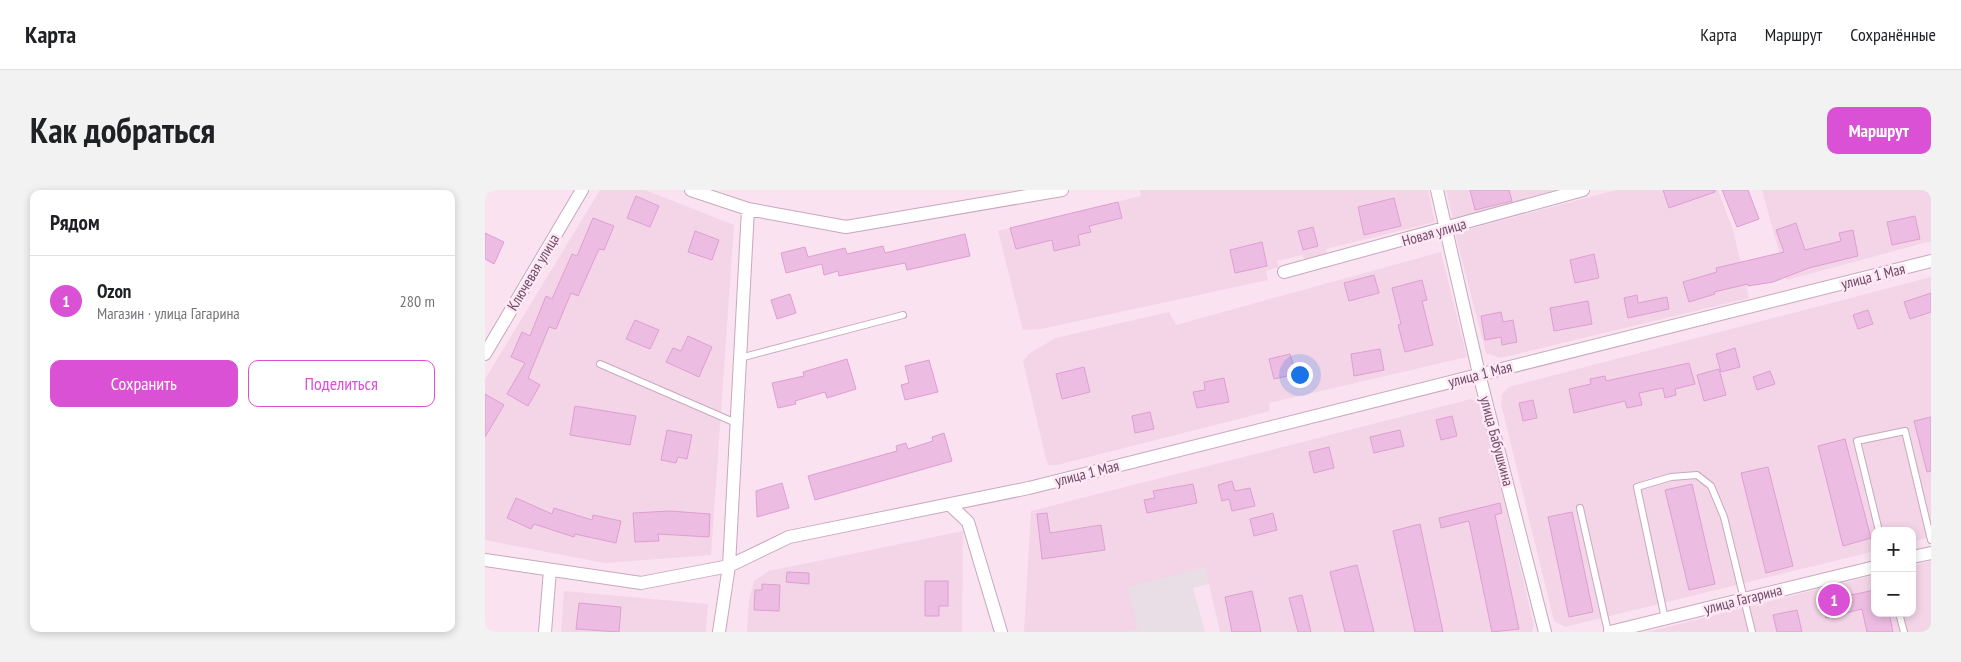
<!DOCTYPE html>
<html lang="ru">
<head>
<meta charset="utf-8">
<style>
  :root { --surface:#fff; --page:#f2f2f2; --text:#202124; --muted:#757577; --line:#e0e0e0; --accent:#da51d5 }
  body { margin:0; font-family:"PT Sans Narrow",sans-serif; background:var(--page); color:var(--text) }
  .controls { position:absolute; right:15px; bottom:15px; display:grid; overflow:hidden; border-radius:10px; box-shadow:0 2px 8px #0003 }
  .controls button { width:45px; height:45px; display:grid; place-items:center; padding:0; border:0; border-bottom:1px solid var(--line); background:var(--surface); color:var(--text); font:25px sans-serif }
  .you { position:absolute; left:814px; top:184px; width:18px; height:18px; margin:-12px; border:4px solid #fff; border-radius:50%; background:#1a73e8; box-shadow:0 0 0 8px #1a73e833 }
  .badge { display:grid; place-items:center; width:32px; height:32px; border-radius:50%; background:var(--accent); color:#fff; font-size:16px; font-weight:700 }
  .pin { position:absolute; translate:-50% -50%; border:2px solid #fff; box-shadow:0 1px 5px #0006 }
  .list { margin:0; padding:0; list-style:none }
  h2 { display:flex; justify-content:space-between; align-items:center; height:65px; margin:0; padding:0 20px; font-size:21px }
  h2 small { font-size:16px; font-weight:400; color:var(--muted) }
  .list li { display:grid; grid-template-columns:32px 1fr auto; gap:15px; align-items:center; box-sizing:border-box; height:90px; padding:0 20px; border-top:1px solid var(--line) }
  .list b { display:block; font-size:19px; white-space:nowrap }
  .list p { margin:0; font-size:16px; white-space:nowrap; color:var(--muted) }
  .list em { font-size:16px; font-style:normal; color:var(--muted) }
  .actions { display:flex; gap:10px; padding:15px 20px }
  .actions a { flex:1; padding:11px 0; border:1px solid var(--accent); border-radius:10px; text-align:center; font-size:18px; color:var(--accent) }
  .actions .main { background:var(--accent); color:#fff }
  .map { position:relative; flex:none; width:1446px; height:442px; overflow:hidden; border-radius:10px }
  header { display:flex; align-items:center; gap:30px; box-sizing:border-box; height:70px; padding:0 25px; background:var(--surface); border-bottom:1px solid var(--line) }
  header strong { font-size:24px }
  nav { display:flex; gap:28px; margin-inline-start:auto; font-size:18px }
  .intro { display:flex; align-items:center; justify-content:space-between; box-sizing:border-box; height:120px; padding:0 30px }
  h1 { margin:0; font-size:35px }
  .button { padding:12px 22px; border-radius:10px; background:var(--accent); color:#fff; font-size:18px; font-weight:700 }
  main { display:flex; gap:30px; padding:0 30px }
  aside { flex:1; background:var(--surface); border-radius:10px; box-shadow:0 2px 8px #0003 }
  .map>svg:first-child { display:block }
</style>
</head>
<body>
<header>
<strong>Карта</strong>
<nav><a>Карта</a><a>Маршрут</a><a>Сохранённые</a></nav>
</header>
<div class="intro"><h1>Как добраться</h1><a class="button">Маршрут</a></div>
<main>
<aside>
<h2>Рядом<small></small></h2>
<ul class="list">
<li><span class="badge">1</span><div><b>Ozon</b><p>Магазин · улица Гагарина</p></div><em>280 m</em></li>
</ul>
<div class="actions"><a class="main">Сохранить</a><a>Поделиться</a></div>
</aside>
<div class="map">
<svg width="1446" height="442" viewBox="0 0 1446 442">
  <rect width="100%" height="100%" fill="#fae2f0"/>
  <path fill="#f3d5e7" d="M 115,0 L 160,0 L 249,35 L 226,365 L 120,373 L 0,350 L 0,189 Z
    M 655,0 L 943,0 L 950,32 L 841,59 L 843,66 L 820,71 L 817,65 L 792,71 L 794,77 L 781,81 L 783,90 L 556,139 L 538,140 L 513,41 L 656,6 Z
    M 961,0 L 1072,0 L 968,29 Z
    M 1131,0 L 1233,0 L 1248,40 L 1264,108 L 1015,168 L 1001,163 L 970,43 Z
    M 1277,0 L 1446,0 L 1446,51 L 1302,90 Z
    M 956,62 L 982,167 L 784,213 L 785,221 L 572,275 L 564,275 L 561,269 L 538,171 L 545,163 L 571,148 L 684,122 L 691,135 Z
    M 1446,87 L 1446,347 L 1427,352 L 1427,341 L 1390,341 L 1390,361 L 1080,437 L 1069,431 L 1016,214 L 1017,204 L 1024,197 Z
    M 986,209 L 993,213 L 997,220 L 1049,435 L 1047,442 L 735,442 L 720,377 L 654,439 L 638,442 L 539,442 L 546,321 Z
    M 478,341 L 477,442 L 262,442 L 264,411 L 269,391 L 284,381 Z
    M 1446,371 L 1446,442 L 1162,442 L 1390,385 L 1390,423 L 1427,423 L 1427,376 Z
    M 79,401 L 223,414 L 221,442 L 76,442 Z"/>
  <path fill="#e9dde6" d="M 720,377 L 724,394 L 708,398 L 720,442 L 638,442 L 653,439 L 643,397 Z"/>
  <path fill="#edbce2" stroke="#de9ed1" d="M 985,0 L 1024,0 L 1027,11 L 990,20 Z
    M 1178,0 L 1230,0 L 1230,2 L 1184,18 Z
    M 1237,0 L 1263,0 L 1274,29 L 1252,37 Z
    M 151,6 L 174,16 L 165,37 L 142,28 Z
    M 909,8 L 916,36 L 879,45 L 873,17 Z
    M 633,12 L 637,28 L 604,36 L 606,42 L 593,45 L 595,55 L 569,61 L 567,50 L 531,59 L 525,38 Z
    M 1430,26 L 1435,49 L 1407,55 L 1402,32 Z
    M 108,28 L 129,36 L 119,60 L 114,59 L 93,106 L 86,103 L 71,139 L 64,137 L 43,188 L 55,195 L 43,216 L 22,204 L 40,173 L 26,167 L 37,142 L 45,146 L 61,106 L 67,109 L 87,64 L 92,66 Z
    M 1311,33 L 1320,60 L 1356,51 L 1354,43 L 1368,40 L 1373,66 L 1324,78 L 1288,92 L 1263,96 L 1263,94 L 1229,102 L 1230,104 L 1204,112 L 1198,92 L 1232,82 L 1231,78 L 1299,62 L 1291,40 Z
    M 828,37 L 833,56 L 818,60 L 813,41 Z
    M 210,41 L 234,50 L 227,70 L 203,62 Z
    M 0,43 L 19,52 L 9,74 L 0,69 Z
    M 480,44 L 485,66 L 422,80 L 420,73 L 354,86 L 353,81 L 339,85 L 337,74 L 301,83 L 296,63 L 320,57 L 323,67 L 360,58 L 362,64 L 398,56 L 400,63 Z
    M 777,52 L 782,76 L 750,83 L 745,60 Z
    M 1109,64 L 1114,88 L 1090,93 L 1085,70 Z
    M 889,85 L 894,103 L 864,111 L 859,93 Z
    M 937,90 L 942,110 L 937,111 L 948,155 L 920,162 L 913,135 L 916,134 L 907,98 Z
    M 1446,103 L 1446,122 L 1425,129 L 1419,112 Z
    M 305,104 L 311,123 L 292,129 L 286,110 Z
    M 1152,105 L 1153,113 L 1182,107 L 1184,119 L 1143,128 L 1139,108 Z
    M 1103,111 L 1107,134 L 1069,141 L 1065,118 Z
    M 1383,120 L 1388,134 L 1373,139 L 1368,125 Z
    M 1016,122 L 1018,132 L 1028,130 L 1032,152 L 1017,155 L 1016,147 L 1000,150 L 996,126 Z
    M 150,130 L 174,140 L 165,159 L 141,149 Z
    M 203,146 L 227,157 L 214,187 L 181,172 L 188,158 L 196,161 Z
    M 1250,158 L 1255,177 L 1236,182 L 1231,164 Z
    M 895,159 L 899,180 L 869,186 L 866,164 Z
    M 805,164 L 811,184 L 789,189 L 784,169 Z
    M 362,169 L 371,199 L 342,208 L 340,202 L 310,211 L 311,214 L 293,218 L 287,193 L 319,186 L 318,182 Z
    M 444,170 L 453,202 L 420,210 L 416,195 L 424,193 L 420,176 Z
    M 1204,173 L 1210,194 L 1190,199 L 1191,205 L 1180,208 L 1178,198 L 1154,203 L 1157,215 L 1142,218 L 1140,211 L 1089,223 L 1084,199 L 1106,194 L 1105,189 L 1120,186 L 1121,191 Z
    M 599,177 L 605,202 L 577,209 L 571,184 Z
    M 1234,179 L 1241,205 L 1219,211 L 1212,185 Z
    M 1285,181 L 1290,194 L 1272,200 L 1268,187 Z
    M 739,188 L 744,212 L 712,218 L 708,202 L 720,200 L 719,192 Z
    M 0,204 L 19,215 L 0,247 Z
    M 1048,210 L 1052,228 L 1038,231 L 1034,213 Z
    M 90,216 L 151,226 L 145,255 L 85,245 Z
    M 665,222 L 669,239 L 650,243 L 647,226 Z
    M 967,226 L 972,246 L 956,250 L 951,230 Z
    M 1446,227 L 1446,281 L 1442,282 L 1429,231 Z
    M 182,240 L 207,245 L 202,269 L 193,267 L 191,273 L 176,270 Z
    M 915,240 L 919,256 L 889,263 L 885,247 Z
    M 459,243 L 467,271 L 330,310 L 323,286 L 412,261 L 411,256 L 421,253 L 423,259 L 448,251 L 447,247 Z
    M 1360,249 L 1386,348 L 1358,356 L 1333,256 Z
    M 844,257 L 849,278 L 829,283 L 824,262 Z
    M 1283,277 L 1308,376 L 1281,383 L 1256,283 Z
    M 747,291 L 750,301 L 765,298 L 770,316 L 747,321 L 744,309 L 737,311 L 733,295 Z
    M 297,293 L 304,318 L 272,327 L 271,301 Z
    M 708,294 L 712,313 L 662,323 L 659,310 L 670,308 L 668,301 Z
    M 1207,294 L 1230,394 L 1204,400 L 1180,300 Z
    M 31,308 L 67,324 L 69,318 L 107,330 L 108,325 L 136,331 L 131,353 L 90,344 L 89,347 L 49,334 L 46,339 L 22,328 Z
    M 1015,313 L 1017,323 L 1010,325 L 1034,439 L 1007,442 L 984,331 L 956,338 L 954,328 Z
    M 185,321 L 225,324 L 224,347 L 173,344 L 174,351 L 150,352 L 148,323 Z
    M 1087,322 L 1108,422 L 1084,427 L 1063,327 Z
    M 562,323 L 565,343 L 616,335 L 620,360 L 557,369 L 552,324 Z
    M 788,323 L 792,340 L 769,346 L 765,329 Z
    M 935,334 L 958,442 L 930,442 L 908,341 Z
    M 872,375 L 889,442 L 860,442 L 845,382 Z
    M 302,382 L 324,383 L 324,394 L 301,392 Z
    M 440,391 L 463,391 L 463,416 L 454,416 L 454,426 L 440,426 Z
    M 277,394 L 295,395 L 294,421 L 269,420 L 270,400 L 277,400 Z
    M 1390,400 L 1390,423 L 1404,423 L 1408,442 L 1382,442 L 1377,419 L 1341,428 L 1336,410 L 1360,403 L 1361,406 Z
    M 767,401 L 776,442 L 747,442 L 740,407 Z
    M 817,405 L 826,442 L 813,442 L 804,408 Z
    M 94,413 L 136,417 L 134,442 L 91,439 Z
    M 1312,420 L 1317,442 L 1292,442 L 1288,425 Z"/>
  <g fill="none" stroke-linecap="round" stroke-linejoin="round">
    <defs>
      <path id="service" d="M 255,168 L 418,125
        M 115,174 L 251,233
        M 1095,318 L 1123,442
        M 1394,341 L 1372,251 L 1420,241 L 1446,350
        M 1414,423 L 1419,442
        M 1180,429 L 1152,297 L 1186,287 L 1212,285 L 1226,296 L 1239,327 L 1267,442"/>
      <path id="minor" d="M 206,0 L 263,19 L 361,37 L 577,0
        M 952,0 L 994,184 L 1060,442
        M 799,82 L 1098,0
        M 0,164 L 97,0
        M 465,315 L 483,332 L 516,442
        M 1427,367 L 1446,363
        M 0,370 L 156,393 L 244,376 L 304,347 L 544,298 L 1446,71
        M 60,442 L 65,380
        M 234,442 L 244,376 L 263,19
        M 1125,442 L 1390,377"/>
    </defs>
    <use href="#service" stroke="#c7a8bf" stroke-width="8"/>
    <use href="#minor" stroke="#c7a8bf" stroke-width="14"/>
    <use href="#service" stroke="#fff" stroke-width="6"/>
    <use href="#minor" stroke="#fff" stroke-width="12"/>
  </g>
  <g text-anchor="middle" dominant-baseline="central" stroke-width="5" stroke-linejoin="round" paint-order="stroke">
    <g font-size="15" fill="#6f4b69" stroke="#fde8f4">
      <text transform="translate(949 42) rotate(-16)">Новая улица</text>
      <text transform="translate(48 82) rotate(-59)">Ключевая улица</text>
      <text transform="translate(1388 86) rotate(-14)">улица 1 Мая</text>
      <text transform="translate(995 184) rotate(-14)">улица 1 Мая</text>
      <text transform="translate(1012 251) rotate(75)">улица Бабушкина</text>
      <text transform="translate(602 283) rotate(-14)">улица 1 Мая</text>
      <text transform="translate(1258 409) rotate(-14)">улица Гагарина</text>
    </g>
  </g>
</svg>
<div class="controls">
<button>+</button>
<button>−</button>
</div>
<div class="you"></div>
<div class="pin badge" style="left:1349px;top:410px">1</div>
</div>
</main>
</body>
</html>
